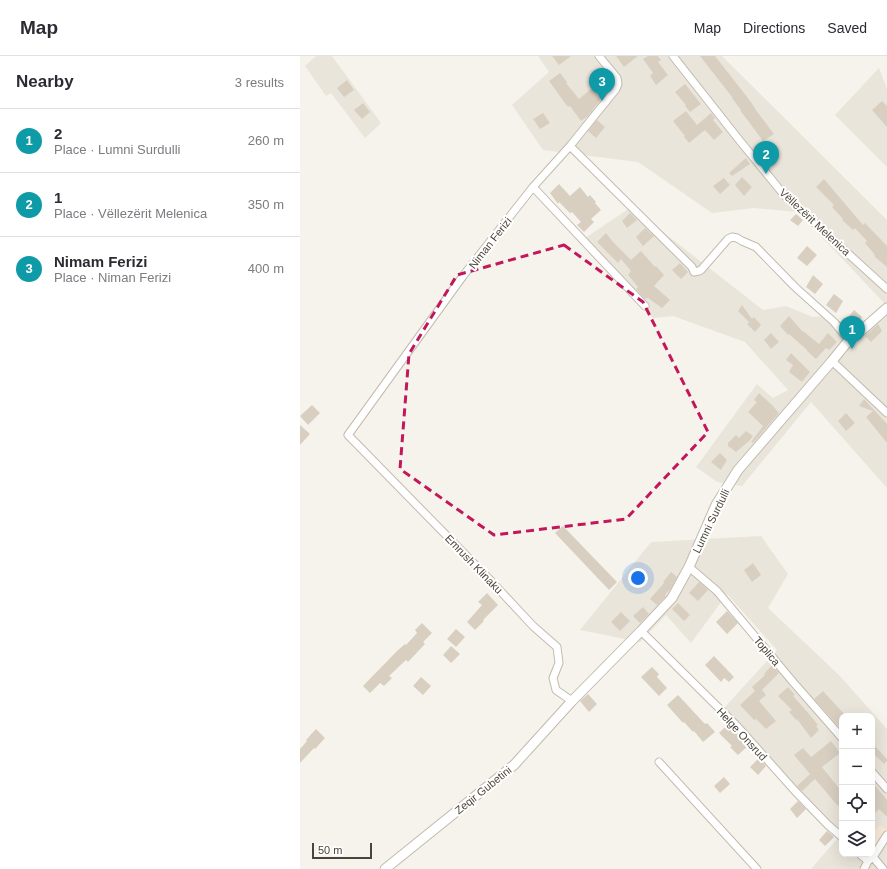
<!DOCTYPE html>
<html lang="en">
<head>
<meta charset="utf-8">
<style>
  :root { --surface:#fff; --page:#f7f7f7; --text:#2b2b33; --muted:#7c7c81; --line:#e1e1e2; --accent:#ea580c }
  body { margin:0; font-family:Arial,sans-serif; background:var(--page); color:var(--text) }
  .controls { position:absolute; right:12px; bottom:12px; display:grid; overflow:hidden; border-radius:8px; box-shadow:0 4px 16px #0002 }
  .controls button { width:36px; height:36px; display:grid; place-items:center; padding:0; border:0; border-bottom:1px solid var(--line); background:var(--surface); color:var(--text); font:20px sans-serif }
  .scale { position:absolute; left:12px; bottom:10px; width:60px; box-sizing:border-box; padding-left:4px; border:2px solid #4b4439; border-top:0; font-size:11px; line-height:14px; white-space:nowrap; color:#4b4439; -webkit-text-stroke:3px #fff; paint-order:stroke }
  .you { position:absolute; left:338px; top:522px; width:14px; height:14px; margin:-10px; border:3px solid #fff; border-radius:50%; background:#1a73e8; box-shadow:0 0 0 6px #1a73e833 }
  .badge { display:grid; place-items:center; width:26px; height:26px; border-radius:50%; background:var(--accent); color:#fff; font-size:13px; font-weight:700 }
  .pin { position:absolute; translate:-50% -33px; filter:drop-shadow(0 1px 2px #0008) }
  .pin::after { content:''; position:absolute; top:21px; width:14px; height:12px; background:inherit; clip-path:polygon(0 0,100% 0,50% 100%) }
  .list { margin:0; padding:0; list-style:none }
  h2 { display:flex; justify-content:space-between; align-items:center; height:52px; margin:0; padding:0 16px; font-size:17px }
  h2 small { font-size:13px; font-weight:400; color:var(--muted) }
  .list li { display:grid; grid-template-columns:26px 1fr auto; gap:12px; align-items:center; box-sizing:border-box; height:64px; padding:0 16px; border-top:1px solid var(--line) }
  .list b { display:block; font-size:15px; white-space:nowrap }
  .list p { margin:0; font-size:13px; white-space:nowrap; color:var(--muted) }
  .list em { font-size:13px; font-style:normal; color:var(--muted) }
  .icon { flex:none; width:22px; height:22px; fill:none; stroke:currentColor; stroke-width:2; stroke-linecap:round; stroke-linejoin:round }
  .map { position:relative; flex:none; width:587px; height:813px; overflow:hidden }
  header { display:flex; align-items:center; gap:24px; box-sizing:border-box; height:56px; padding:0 20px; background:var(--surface); border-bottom:1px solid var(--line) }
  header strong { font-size:19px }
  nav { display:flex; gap:22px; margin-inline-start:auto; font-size:14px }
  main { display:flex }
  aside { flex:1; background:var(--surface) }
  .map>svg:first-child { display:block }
</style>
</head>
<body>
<header>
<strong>Map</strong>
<nav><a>Map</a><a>Directions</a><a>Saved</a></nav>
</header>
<main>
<aside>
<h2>Nearby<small>3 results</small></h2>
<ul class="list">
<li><span class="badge" style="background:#0f9aa8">1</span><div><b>2</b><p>Place · Lumni Surdulli</p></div><em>260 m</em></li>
<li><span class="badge" style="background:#0f9aa8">2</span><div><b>1</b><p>Place · Vëllezërit Melenica</p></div><em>350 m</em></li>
<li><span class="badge" style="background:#0f9aa8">3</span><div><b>Nimam Ferizi</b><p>Place · Niman Ferizi</p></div><em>400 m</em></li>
</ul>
</aside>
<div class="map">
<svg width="587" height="813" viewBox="0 0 587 813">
  <rect width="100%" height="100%" fill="#f6f3ec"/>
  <path fill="#eae5da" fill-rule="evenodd" d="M 16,0 L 32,0 L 81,67 L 65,82 L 31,37 L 26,40 L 5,10 Z
    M 238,0 L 422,0 L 587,164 L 587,432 L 511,346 L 442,430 L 417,426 L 396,411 L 457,328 L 473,342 L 488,334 L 445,286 L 373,260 L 353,262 L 281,185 L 331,151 L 463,254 L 486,250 L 513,261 L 525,260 L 546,282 L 585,248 L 498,156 L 454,152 L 412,157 L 338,106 L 243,94 L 212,49 L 249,16 Z
    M 579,12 L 587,33 L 587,111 L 535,59 Z
    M 461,480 L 488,518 L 468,552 L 539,619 L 587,673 L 587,813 L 511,813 L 538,782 L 479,723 L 424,652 L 477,594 L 427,538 L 391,587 L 366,559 L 340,586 L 280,574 L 351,486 ZM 542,660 L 572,660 L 572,798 L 542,798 Z"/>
  <path fill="#f7ead8" d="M 580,769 L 587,774 L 587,779 L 572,795 L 572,777 Z"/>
  <path fill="#d8cfc1" d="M 252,0 L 271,0 L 259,9 Z
    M 316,0 L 338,0 L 324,11 Z
    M 348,0 L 358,0 L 361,4 L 358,6 L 368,19 L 356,29 L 350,20 L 353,17 L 343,3 Z
    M 400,0 L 415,0 L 451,46 L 456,54 L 474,78 L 463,85 L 440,54 L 441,54 L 432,42 L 432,41 Z
    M 260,17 L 267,26 L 266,27 L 279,43 L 292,32 L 301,43 L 288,60 L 281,65 L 270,50 L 268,51 L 264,46 L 249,25 Z
    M 47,24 L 54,34 L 44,41 L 37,32 Z
    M 385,28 L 401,48 L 390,56 L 385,50 L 386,49 L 375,36 Z
    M 582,45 L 587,50 L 587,71 L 572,54 Z
    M 63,47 L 70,56 L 62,63 L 54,54 Z
    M 386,55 L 397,69 L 411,57 L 415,62 L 413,64 L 423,76 L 414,84 L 405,74 L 389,87 L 384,81 L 385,80 L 373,65 Z
    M 243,57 L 250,67 L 240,73 L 233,63 Z
    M 297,64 L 305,71 L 296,82 L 288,75 Z
    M 446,102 L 450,108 L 432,120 L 429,117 Z
    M 442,121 L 452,131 L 444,140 L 435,129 Z
    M 424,122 L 430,129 L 420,138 L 413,130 Z
    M 524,123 L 563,169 L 565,167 L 587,190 L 587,211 L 574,200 L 575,199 L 565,187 L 567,185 L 555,172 L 553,174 L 542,164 L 543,163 L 532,151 L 534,149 L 516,131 Z
    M 259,128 L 270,140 L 280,131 L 288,141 L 290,139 L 296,146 L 295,147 L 301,154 L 291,163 L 294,166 L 284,176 L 277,169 L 281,166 L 272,156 L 270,157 L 259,146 L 258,148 L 250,137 Z
    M 330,157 L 337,164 L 327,172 L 322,165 Z
    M 496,158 L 503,164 L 498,170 L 490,164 Z
    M 345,172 L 354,180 L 343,190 L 336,181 Z
    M 306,177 L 313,186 L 331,204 L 341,195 L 355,211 L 356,210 L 364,219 L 354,230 L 370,244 L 362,252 L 348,242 L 345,243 L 336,233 L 338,231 L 328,219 L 331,215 L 321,203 L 318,207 L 297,186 Z
    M 507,190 L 517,199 L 507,210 L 497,202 Z
    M 380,207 L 388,216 L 381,223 L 372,214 Z
    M 513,219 L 523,228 L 515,238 L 506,231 Z
    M 534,238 L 543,245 L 536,257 L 526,249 Z
    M 442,249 L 452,263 L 454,261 L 461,269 L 455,276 L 447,268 L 449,266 L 438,255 Z
    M 554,254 L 562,261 L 555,270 L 546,264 Z
    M 489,260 L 503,276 L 503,275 L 519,288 L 528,277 L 537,286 L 529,294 L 526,292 L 516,303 L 507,295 L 507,294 L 489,278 L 488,279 L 480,270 Z
    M 578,268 L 582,275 L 571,286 L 565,280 Z
    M 471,277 L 479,286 L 471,293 L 464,284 Z
    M 491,297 L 510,316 L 502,326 L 489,316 L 493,309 L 486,304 Z
    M 459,337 L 473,350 L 479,357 L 453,387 L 451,386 L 463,370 L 448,356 L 457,346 L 454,344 Z
    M 564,343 L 587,368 L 587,387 L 566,361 L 573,355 L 559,350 Z
    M 12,349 L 20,357 L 8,369 L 0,360 Z
    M 546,357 L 555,367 L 546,375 L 538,365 Z
    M 0,369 L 10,378 L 0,389 Z
    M 446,375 L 453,380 L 449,385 L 436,396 L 428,390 L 428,387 L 436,379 L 439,382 Z
    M 420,397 L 427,404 L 421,414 L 411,406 Z
    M 263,470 L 317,526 L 309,534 L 255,477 Z
    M 453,507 L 461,519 L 452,526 L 444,514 Z
    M 371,516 L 377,521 L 371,532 L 365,539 L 366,540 L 357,549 L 350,543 L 364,527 L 363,526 Z
    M 399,526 L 408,534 L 398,545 L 389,537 Z
    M 187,537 L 198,549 L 183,564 L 184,565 L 175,574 L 167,566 L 182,549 L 178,546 Z
    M 378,547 L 390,559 L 384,565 L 372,553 Z
    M 343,551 L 349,558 L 340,567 L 333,560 Z
    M 427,555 L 438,567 L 427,578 L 416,566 Z
    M 321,556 L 330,565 L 320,575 L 311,566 Z
    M 122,567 L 132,577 L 123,586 L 125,588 L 108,606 L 106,604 L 89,620 L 92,622 L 84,630 L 80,627 L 70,637 L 63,630 L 97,595 L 105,588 L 106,589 L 117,577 L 115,574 Z
    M 156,573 L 165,581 L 156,591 L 147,583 Z
    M 151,590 L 160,598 L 151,607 L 143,599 Z
    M 414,600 L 434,621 L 429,626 L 424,622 L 421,626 L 405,609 Z
    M 472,609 L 479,617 L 462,634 L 466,639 L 459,645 L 476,665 L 466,673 L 456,663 L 454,664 L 440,649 L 455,635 L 452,631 L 465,619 L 464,618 Z
    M 352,611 L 359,618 L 357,621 L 367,632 L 359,640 L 341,621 Z
    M 121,621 L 131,630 L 123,639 L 113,630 Z
    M 488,631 L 495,639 L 493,640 L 509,658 L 518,669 L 516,670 L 519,674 L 511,682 L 497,663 L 496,664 L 489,656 L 492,654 L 478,640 Z
    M 523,635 L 546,660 L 542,660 L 542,674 L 514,643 Z
    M 288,638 L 297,648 L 289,656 L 280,645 Z
    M 378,639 L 405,668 L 407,667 L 415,676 L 403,686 L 394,675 L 393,676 L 384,666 L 383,667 L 367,649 Z
    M 428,668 L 448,690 L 438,699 L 430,691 L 432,690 L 419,677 Z
    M 16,673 L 25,682 L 15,693 L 14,692 L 0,707 L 0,693 L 7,685 L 6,684 Z
    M 531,685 L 540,697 L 522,711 L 542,736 L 542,747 L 538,750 L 515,723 L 502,735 L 497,730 L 510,718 L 494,699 L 503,692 L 511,701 Z
    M 572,687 L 587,703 L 587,705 L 584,708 L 572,696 Z
    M 459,702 L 466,710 L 458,719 L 450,711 Z
    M 424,721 L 430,728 L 420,737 L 414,730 Z
    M 572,726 L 587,744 L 587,761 L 579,753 L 572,760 Z
    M 498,745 L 506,753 L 497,762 L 490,753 Z
    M 527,775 L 534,781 L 525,790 L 519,784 Z"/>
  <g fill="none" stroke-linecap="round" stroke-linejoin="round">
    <defs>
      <path id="minor" d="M 373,0 L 440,85 L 485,140 L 587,233
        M 270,90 L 392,211 L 394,216 L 399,215 L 401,214 L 428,183 L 432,181 L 437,182 L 442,185 L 456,191 L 495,231 L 534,266 L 549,284
        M 233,131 L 345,250
        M 532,305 L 587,357
        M 389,511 L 417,535 L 493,626 L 542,682
        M 341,575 L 437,670 L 495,735 L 528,769 L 542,781
        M 272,645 L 256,634 L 253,622 L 259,607 L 257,591 L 233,570 L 192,526 L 48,379 L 163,220 L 233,131 L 270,90 L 316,33 L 318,28 L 317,22 L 299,0
        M 359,706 L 457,813
        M 572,716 L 587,733
        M 560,798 L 568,805
        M 573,801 L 583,813
        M 564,813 L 568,805 L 573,801 L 587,779"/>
      <path id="tertiary" d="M 85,813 L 214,709 L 272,645 L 341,575 L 372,542 L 389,511 L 416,449 L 438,414 L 532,305 L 549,284 L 562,274 L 587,252"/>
    </defs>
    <use href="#minor" stroke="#c2bbae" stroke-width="9"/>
    <use href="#tertiary" stroke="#c2bbae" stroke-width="11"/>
    <use href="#minor" stroke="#fff" stroke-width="7"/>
    <use href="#tertiary" stroke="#fff" stroke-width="9"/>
  </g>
  <path fill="none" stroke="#c2185b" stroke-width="3" stroke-dasharray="8 5" stroke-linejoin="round" d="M 264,189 L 343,246 L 408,376 L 326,463 L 194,479 L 100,413 L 109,298 L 157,219 Z"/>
  <g text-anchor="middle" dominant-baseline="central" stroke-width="4" stroke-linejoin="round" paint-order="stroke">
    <g font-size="11" fill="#4b4439" stroke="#fff">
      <text transform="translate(515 166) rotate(43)">Vëllezërit Melenica</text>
      <text transform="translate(190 187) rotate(-52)">Niman Ferizi</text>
      <text transform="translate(411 465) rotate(-64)">Lumni Surdulli</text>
      <text transform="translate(174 508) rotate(46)">Emrush Klinaku</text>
      <text transform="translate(467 595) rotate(50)">Toplica</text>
      <text transform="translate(442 678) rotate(47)">Helge Onsrud</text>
      <text transform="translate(183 734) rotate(-39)">Zeqir Gubetini</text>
    </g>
  </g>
</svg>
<div class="controls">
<button>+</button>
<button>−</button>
<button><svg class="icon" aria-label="locate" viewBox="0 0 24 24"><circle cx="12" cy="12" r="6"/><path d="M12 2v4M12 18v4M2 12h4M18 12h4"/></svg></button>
<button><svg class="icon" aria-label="layers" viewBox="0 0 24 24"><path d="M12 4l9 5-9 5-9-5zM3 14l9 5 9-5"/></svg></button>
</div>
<div class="scale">50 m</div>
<div class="you"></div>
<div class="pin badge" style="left:552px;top:293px;background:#0f9aa8">1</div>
<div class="pin badge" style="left:466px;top:118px;background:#0f9aa8">2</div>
<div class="pin badge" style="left:302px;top:45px;background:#0f9aa8">3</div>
</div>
</main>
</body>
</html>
